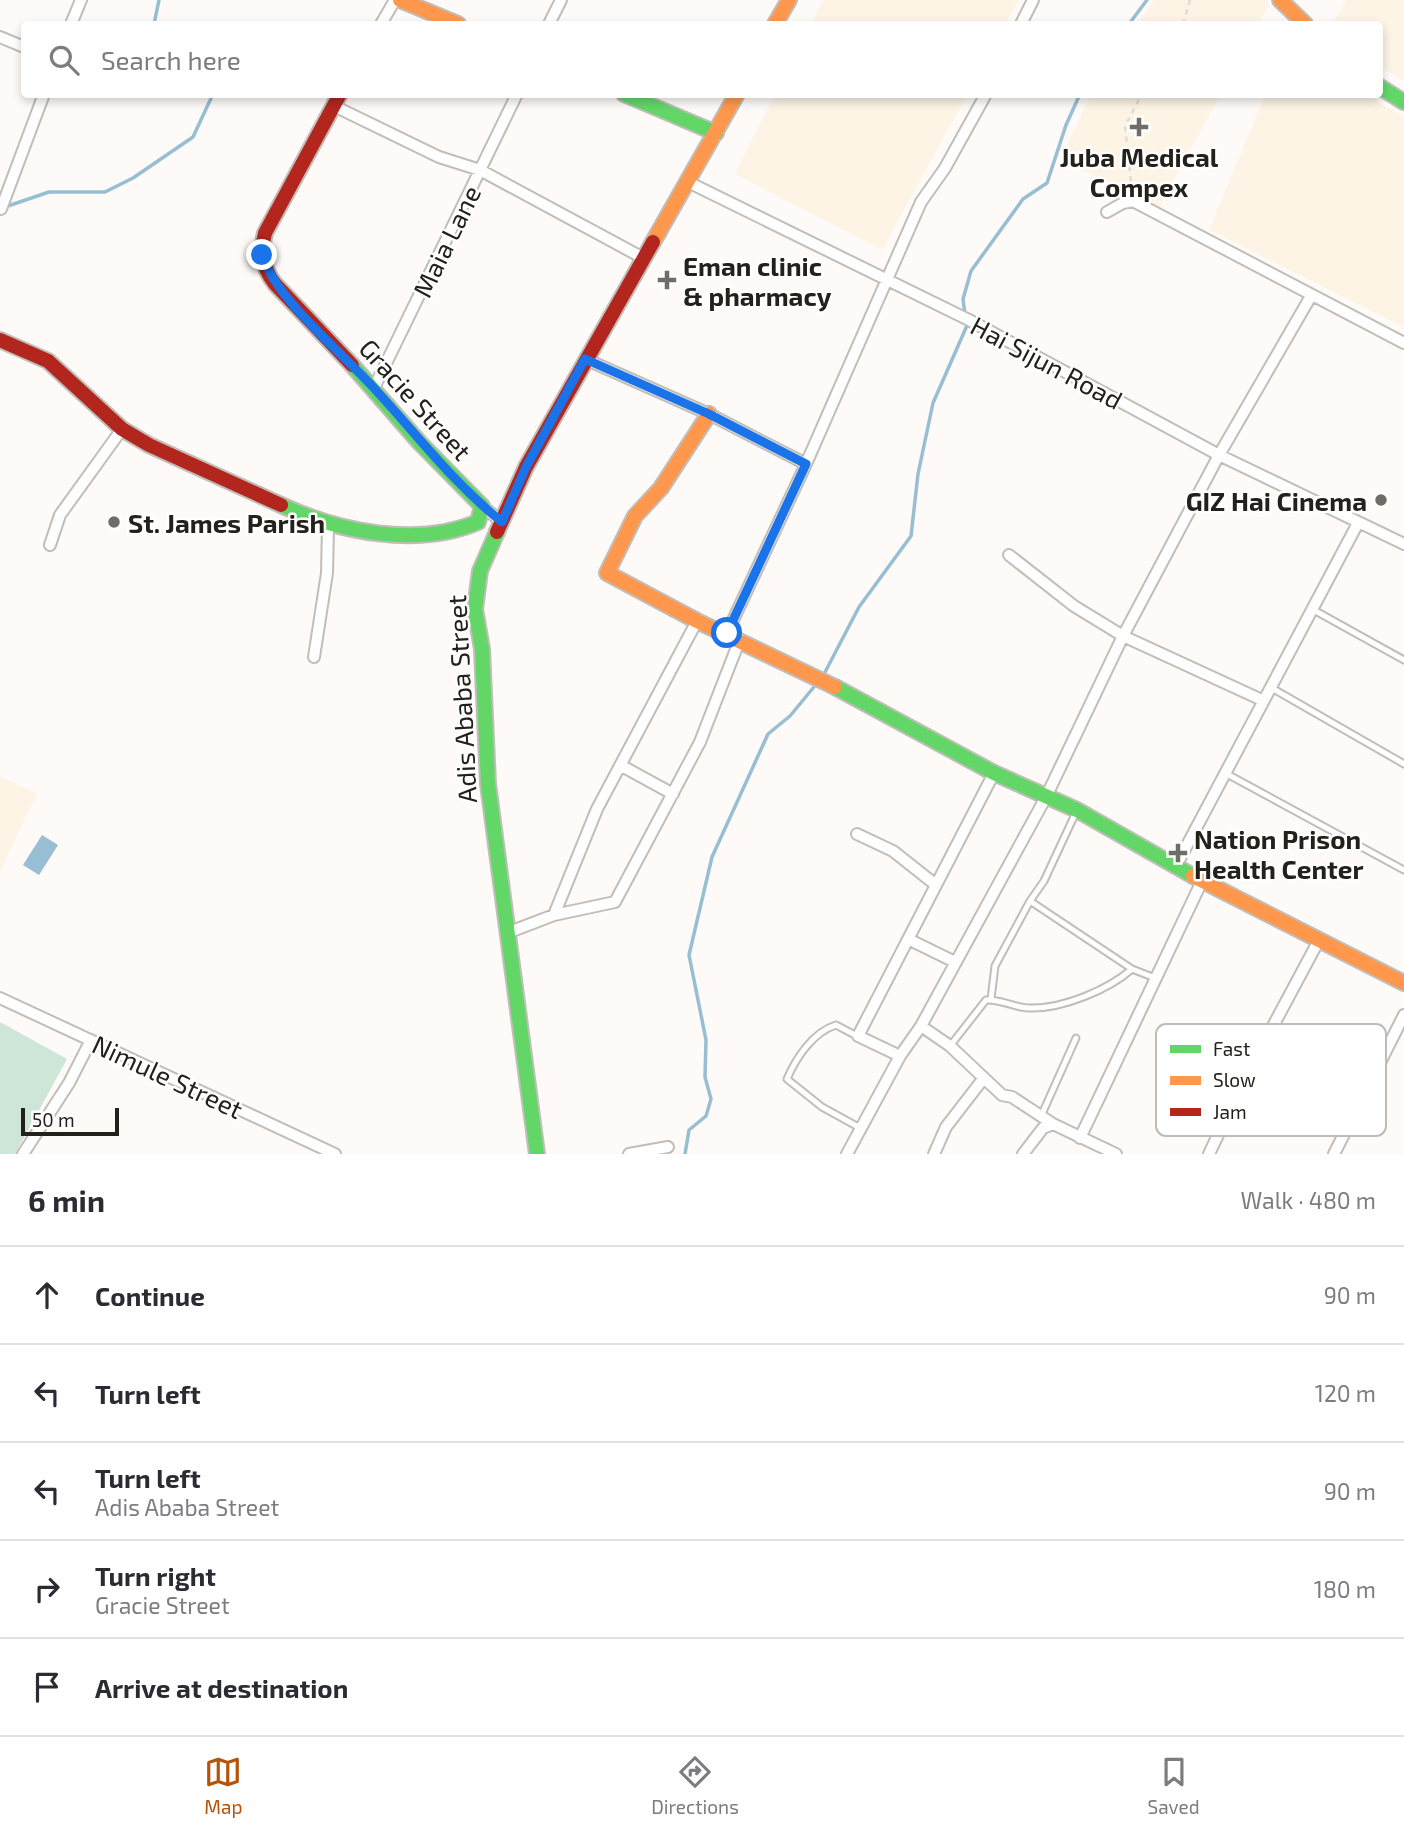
<!DOCTYPE html>
<html lang="en">
<head>
<meta charset="utf-8">
<style>
  :root { --surface:#fff; --page:#f2f2f3; --text:#2b2b33; --muted:#7c7c81; --line:#e1e1e2; --accent:#b45309 }
  body { margin:0; font-family:"Exo 2",sans-serif; background:var(--page); color:var(--text) }
  .scale { position:absolute; left:21px; bottom:18px; width:98px; box-sizing:border-box; padding-left:7px; border:4px solid #24211b; border-top:0; font-size:19px; line-height:24px; white-space:nowrap; color:#24211b; -webkit-text-stroke:5px #fff; paint-order:stroke }
  .stop { position:absolute; width:21px; height:21px; margin:-16px; border:5px solid #1a73e8; border-radius:50%; background:#fff }
  .stop.end { background:#1a73e8; border-color:#fff; box-shadow:0 2px 7px #0008 }
  .list { margin:0; padding:0; list-style:none }
  h2 { display:flex; justify-content:space-between; align-items:center; height:91px; margin:0; padding:0 28px; font-size:30px }
  h2 small { font-size:23px; font-weight:400; color:var(--muted) }
  .list li { display:grid; grid-template-columns:46px 1fr auto; gap:21px; align-items:center; box-sizing:border-box; height:98px; padding:0 28px; border-top:2px solid var(--line) }
  .list b { display:block; font-size:26px; white-space:nowrap }
  .list p { margin:0; font-size:23px; white-space:nowrap; color:var(--muted) }
  .list em { font-size:23px; font-style:normal; color:var(--muted) }
  .icon { flex:none; width:38px; height:38px; fill:none; stroke:currentColor; stroke-width:2; stroke-linecap:round; stroke-linejoin:round }
  .map { position:relative; flex:none; width:1404px; height:1154px; overflow:hidden }
  .search { position:absolute; background:var(--surface); box-shadow:0 4px 10px #0003; left:21px; right:21px; top:21px; height:77px; display:flex; align-items:center; gap:18px; box-sizing:border-box; padding:0 24px; border-radius:7px; color:var(--muted); font-size:26px }
  .sheet { height:581px; background:var(--surface) }
  nav { display:flex; justify-content:space-around; align-items:center; box-sizing:border-box; height:98px; border-top:2px solid var(--line); background:var(--surface); font-size:19px; color:var(--muted) }
  nav a { display:grid; justify-items:center; gap:4px }
  nav .on { color:var(--accent) }
  .map>svg:first-child { display:block }
</style>
</head>
<body>
<div class="map">
<svg width="1404" height="1154" viewBox="0 0 1404 1154">
  <rect width="100%" height="100%" fill="#fdfaf7"/>
  <path fill="#fdf4e6" d="M 823,0 L 1019,0 L 1005,24 L 811,24 Z
    M 1154,0 L 1266,0 L 1270,3 L 1258,24 L 1137,24 Z
    M 1347,0 L 1404,0 L 1404,81 L 1380,67 L 1380,24 L 1335,24 L 1334,21 Z
    M 775,95 L 775,94 L 967,95 L 882,250 L 735,174 Z
    M 1091,95 L 1220,95 L 1158,209 L 1060,159 Z
    M 1265,95 L 1366,95 L 1404,117 L 1404,327 L 1209,230 Z
    M 0,777 L 37,793 L 0,871 Z"/>
  <path fill="#cde6d8" d="M 0,1022 L 67,1059 L 15,1154 L 0,1154 Z"/>
  <path fill="#98bed3" d="M 42,835 L 58,845 L 39,875 L 23,865 Z"/>
  <g fill="none" stroke-linecap="round" stroke-linejoin="round">
    <path stroke="#98bed3" stroke-width="3.5" d="M 154,24 L 159,0
      M 1129,24 L 1147,0
      M 5,207 L 49,192 L 105,192 L 133,178 L 193,137 L 213,94
      M 965,315 L 963,299 L 971,271 L 1023,199 L 1047,183 L 1066,125 L 1080,94
      M 823,676 L 859,607 L 911,536 L 918,474 L 933,403 L 969,321
      M 685,1154 L 689,1130 L 706,1116 L 711,1099 L 705,1077 L 706,1040 L 689,955 L 712,857 L 768,734 L 790,716 L 818,682"/>
    <defs>
      <path id="lane" d="M 1312,609 L 1404,660
        M 1270,687 L 1404,764
        M 1227,774 L 1404,870
        M 1077,810 L 1044,881 L 1030,901 L 1132,969 L 1155,978
        M 991,999 L 995,966 L 1030,901
        M 857,1036 L 836,1025 C 813,1032 796,1058 787,1079 L 822,1107 L 862,1129
        M 950,1046 L 986,1000 C 1001,999 1015,1008 1030,1008 C 1062,1009 1108,990 1132,969
        M 1042,1114 L 1076,1038"/>
      <path id="street" d="M 71,24 L 81,0
        M 381,24 L 395,0
        M 549,24 L 561,0
        M 1021,24 L 1033,0
        M 0,37 L 24,47
        M 334,106 L 439,157 L 480,170 L 645,259
        M 688,182 L 969,320 L 1219,455 L 1404,544
        M 1,209 L 44,94
        M 1107,212 L 1123,203 L 1133,201 L 1404,343
        M 585,359 L 709,414 L 806,464
        M 374,388 L 517,94
        M 482,506 L 502,522
        M 50,545 L 60,515 L 122,429
        M 1009,555 L 1074,606 L 1123,636 L 1262,700
        M 727,633 L 806,464 L 921,202 L 945,168 L 986,94
        M 314,657 L 327,573 L 328,526
        M 622,766 L 673,794
        M 857,834 L 893,851 L 936,885
        M 1176,866 L 1358,523
        M 554,915 L 597,809 L 697,621
        M 507,933 L 554,915 L 615,902 L 700,742 L 740,639
        M 910,940 L 955,962
        M 0,998 L 335,1154
        M 1265,1040 L 1366,1088
        M 900,1056 L 858,1036 L 994,773
        M 1080,1138 L 1202,881
        M 23,1154 L 69,1083 L 91,1040
        M 629,1154 L 668,1147
        M 847,1154 L 900,1056 L 921,1026
        M 934,1154 L 946,1127 L 983,1079
        M 1023,1154 L 1043,1128 L 1053,1124
        M 1116,1154 L 1053,1124 L 1012,1097 L 1002,1095 L 950,1046 L 921,1026 L 1046,797 L 1123,636 L 1219,455 L 1311,296
        M 1209,1154 L 1242,1084 L 1319,940
        M 1334,1154 L 1404,1015"/>
      <path id="fast" d="M 1380,87 L 1404,102
        M 624,94 L 716,133
        M 281,505 C 339,532 417,548 478,522 L 482,506 L 419,442 L 352,365
        M 497,532 L 480,571 L 475,609 L 482,649 L 488,784 L 537,1154
        M 835,687 L 994,773 L 1077,810 L 1193,876"/>
      <path id="slow" d="M 400,0 L 458,24
        M 1280,0 L 1305,24
        M 775,24 L 789,0
        M 653,242 L 737,94
        M 709,414 L 661,488 L 635,516 L 607,573 L 697,621 L 835,687
        M 1193,876 L 1404,983"/>
      <path id="jam" d="M 340,94 L 265,233 C 260,252 263,269 275,284 L 352,365
        M 0,340 L 48,361 L 122,429 L 149,445 L 281,505
        M 497,532 L 526,467 L 653,242"/>
    </defs>
    <use href="#lane" stroke="#c1beb9" stroke-width="9"/>
    <use href="#street" stroke="#c1beb9" stroke-width="14"/>
    <use href="#fast" stroke="#c1beb9" stroke-width="18"/>
    <use href="#slow" stroke="#c1beb9" stroke-width="18"/>
    <use href="#jam" stroke="#c1beb9" stroke-width="18"/>
    <path stroke="#dedcdb" stroke-width="2.5" stroke-dasharray="5 5" stroke-linecap="butt" d="M 1183,24 L 1190,0
      M 1132,191 L 1125,126 L 1142,94"/>
    <use href="#lane" stroke="#fffefe" stroke-width="5"/>
    <use href="#street" stroke="#fffefe" stroke-width="10"/>
    <use href="#fast" stroke="#63d668" stroke-width="14"/>
    <use href="#slow" stroke="#ff974d" stroke-width="14"/>
    <use href="#jam" stroke="#b3261e" stroke-width="14"/>
  </g>
  <g fill="none" stroke-linecap="round" stroke-linejoin="round">
    <path stroke="#1a73e8" stroke-width="9" d="M 262,255 C 277,300 338,349 372,386 C 415,432 452,482 502,522 L 526,467 L 585,359 L 709,414 L 806,464 L 727,633"/>
  </g>
  <g fill="#706d68" stroke="#fff" stroke-width="2.5">
    <path d="M1135.5 116.5h7v7h7v7h-7v7h-7v-7h-7v-7h7z"/>
    <path d="M663.5 269.5h7v7h7v7h-7v7h-7v-7h-7v-7h7z"/>
    <circle cx="1381" cy="500" r="7"/>
    <circle cx="114" cy="522" r="7"/>
    <path d="M1174.5 842.5h7v7h7v7h-7v7h-7v-7h-7v-7h7z"/>
  </g>
  <g text-anchor="middle" dominant-baseline="central" stroke-width="5" stroke-linejoin="round" paint-order="stroke">
    <g font-size="26" font-weight="bold" fill="#24211b" stroke="#fff" text-anchor="start">
      <text x="1139" y="156" text-anchor="middle">Juba Medical<tspan x="1139" dy="30">Compex</tspan></text>
      <text x="683" y="265">Eman clinic<tspan x="683" dy="30">&amp; pharmacy</tspan></text>
      <text x="1367" y="500" text-anchor="end">GIZ Hai Cinema</text>
      <text x="128" y="522">St. James Parish</text>
      <text x="1194" y="838">Nation Prison<tspan x="1194" dy="30">Health Center</tspan></text>
    </g>
    <g font-size="26" fill="#24211b" stroke="#fff">
      <text transform="translate(446 241) rotate(-64)">Maia Lane</text>
      <text transform="translate(1047 362) rotate(28)">Hai Sijun Road</text>
      <text transform="translate(416 399) rotate(48)">Gracie Street</text>
      <text transform="translate(461 699) rotate(-93)">Adis Ababa Street</text>
      <text transform="translate(168 1076) rotate(25)">Nimule Street</text>
    </g>
  </g>
  <rect x="1156" y="1024" width="230" height="112" rx="10" fill="#fff" stroke="#bdbcbb" stroke-width="2"/>
  <rect x="1170" y="1045" width="31" height="8" fill="#63d668"/>
  <rect x="1170" y="1076" width="31" height="9" fill="#ff974d"/>
  <rect x="1170" y="1108" width="31" height="8" fill="#b3261e"/>
  <g font-size="19" fill="#24211b">
    <text x="1213" y="1056">Fast</text>
    <text x="1213" y="1087">Slow</text>
    <text x="1213" y="1119">Jam</text>
  </g>
</svg>
<div class="scale">50 m</div>
<div class="stop" style="left:727px;top:633px"></div>
<div class="stop end" style="left:262px;top:255px"></div>
<div class="search"><svg class="icon" aria-label="search" viewBox="0 0 24 24"><circle cx="10" cy="10" r="6"/><path d="M15 15l6 6"/></svg>Search here</div>
</div>
<section class="sheet">
<h2>6 min<small>Walk · 480 m</small></h2>
<ul class="list">
<li><svg class="icon" aria-label="ahead" viewBox="0 0 24 24"><path d="M12 20V5M6 11l6-6 6 6"/></svg><div><b>Continue</b></div><em>90 m</em></li>
<li><svg class="icon" aria-label="left" viewBox="0 0 24 24"><path d="M17 20v-9H6M10 6l-5 5 5 5"/></svg><div><b>Turn left</b></div><em>120 m</em></li>
<li><svg class="icon" aria-label="left" viewBox="0 0 24 24"><path d="M17 20v-9H6M10 6l-5 5 5 5"/></svg><div><b>Turn left</b><p>Adis Ababa Street</p></div><em>90 m</em></li>
<li><svg class="icon" aria-label="right" viewBox="0 0 24 24"><path d="M7 20v-9h11M14 6l5 5-5 5"/></svg><div><b>Turn right</b><p>Gracie Street</p></div><em>180 m</em></li>
<li><svg class="icon" aria-label="arrive" viewBox="0 0 24 24"><path d="M6 21V4h12l-3 4 3 4H6"/></svg><div><b>Arrive at destination</b></div></li>
</ul>
</section>
<nav>
<a class="on"><svg class="icon" aria-label="map" viewBox="0 0 24 24"><path d="M3 6l6-2 6 2 6-2v14l-6 2-6-2-6 2zM9 4v14M15 6v14"/></svg>Map</a>
<a><svg class="icon" aria-label="directions" viewBox="0 0 24 24"><path d="M12 3l9 9-9 9-9-9zM9 14v-3h6M13 9l2 2-2 2"/></svg>Directions</a>
<a><svg class="icon" aria-label="saved" viewBox="0 0 24 24"><path d="M7 4h10v16l-5-4-5 4z"/></svg>Saved</a>
</nav>
</body>
</html>
